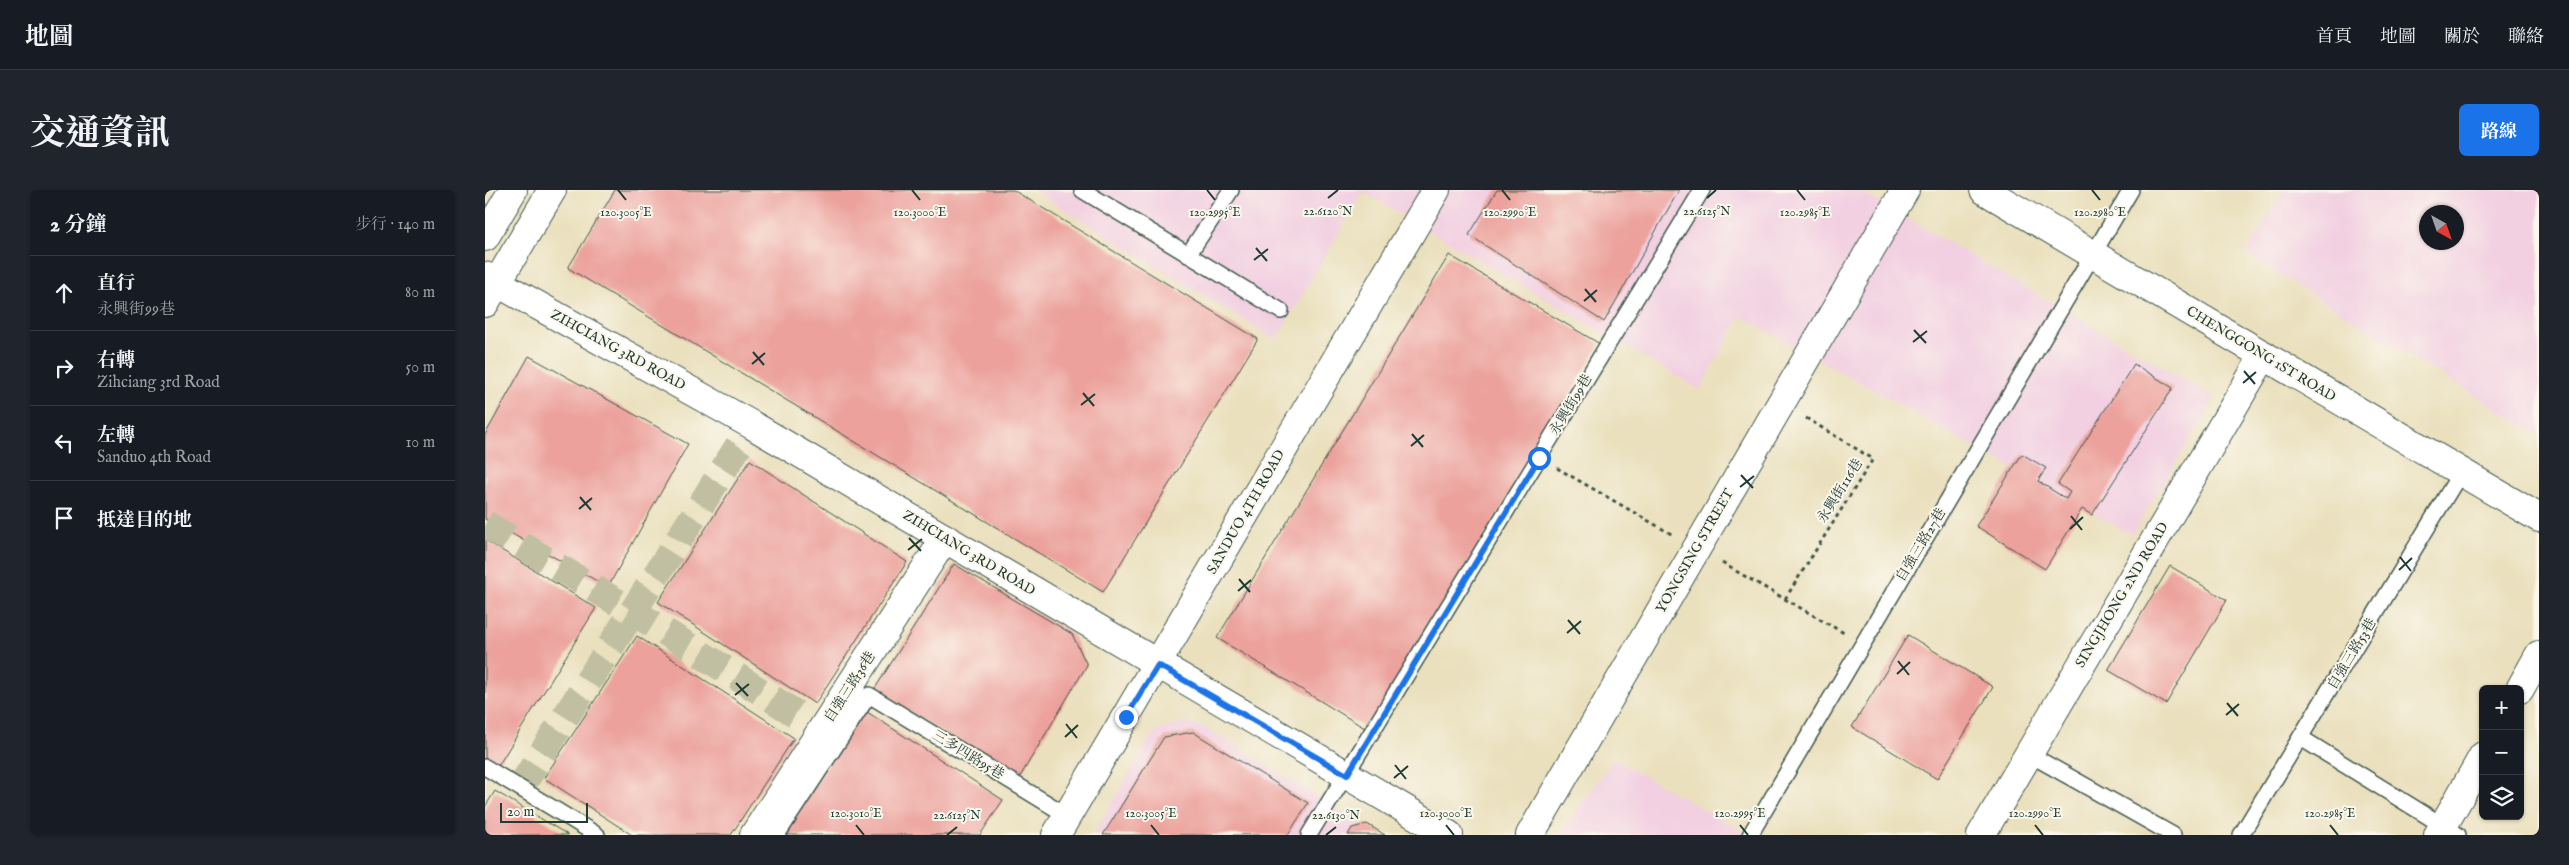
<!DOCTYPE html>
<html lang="zh-TW">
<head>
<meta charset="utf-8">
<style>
  :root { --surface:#171b24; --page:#20242c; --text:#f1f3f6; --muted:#9ea1a6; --line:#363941; --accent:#1a73e8 }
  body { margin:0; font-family:"IM FELL English","Noto Serif TC",serif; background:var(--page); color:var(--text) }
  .controls { position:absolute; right:15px; bottom:15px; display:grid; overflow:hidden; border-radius:8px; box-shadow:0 1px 4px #0004 }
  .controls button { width:45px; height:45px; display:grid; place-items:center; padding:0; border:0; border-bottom:1px solid var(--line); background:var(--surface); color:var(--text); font:25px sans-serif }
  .compass { position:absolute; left:1934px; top:15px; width:45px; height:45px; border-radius:50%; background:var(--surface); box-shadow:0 1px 4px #0004; rotate:140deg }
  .scale { position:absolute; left:15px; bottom:12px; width:88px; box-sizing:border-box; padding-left:5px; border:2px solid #1f3d34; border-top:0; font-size:14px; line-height:18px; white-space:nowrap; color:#1f3d34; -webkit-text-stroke:4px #fbf7ec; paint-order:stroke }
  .stop { position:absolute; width:15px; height:15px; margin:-11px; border:4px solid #1a73e8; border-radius:50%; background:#fff }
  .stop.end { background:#1a73e8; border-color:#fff; box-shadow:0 1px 5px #0008 }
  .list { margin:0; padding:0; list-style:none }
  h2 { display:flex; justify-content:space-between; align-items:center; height:65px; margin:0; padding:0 20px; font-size:21px }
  h2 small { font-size:16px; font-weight:400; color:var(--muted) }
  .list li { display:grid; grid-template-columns:32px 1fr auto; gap:15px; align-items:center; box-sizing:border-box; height:75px; padding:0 20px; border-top:1px solid var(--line) }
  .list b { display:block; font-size:19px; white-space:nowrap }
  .list p { margin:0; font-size:16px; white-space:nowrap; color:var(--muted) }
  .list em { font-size:16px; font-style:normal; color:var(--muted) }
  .icon { flex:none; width:28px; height:28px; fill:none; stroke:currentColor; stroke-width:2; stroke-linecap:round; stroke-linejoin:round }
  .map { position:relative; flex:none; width:2054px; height:645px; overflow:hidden; border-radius:8px }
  header { display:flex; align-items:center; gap:30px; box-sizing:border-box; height:70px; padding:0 25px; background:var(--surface); border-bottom:1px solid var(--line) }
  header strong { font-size:24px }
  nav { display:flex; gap:28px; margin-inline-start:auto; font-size:18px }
  .intro { display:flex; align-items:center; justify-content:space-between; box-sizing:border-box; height:120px; padding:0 30px }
  h1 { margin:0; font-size:35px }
  .button { padding:12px 22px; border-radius:8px; background:var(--accent); color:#fff; font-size:18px; font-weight:700 }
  main { display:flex; gap:30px; padding:0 30px }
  aside { flex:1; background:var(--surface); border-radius:8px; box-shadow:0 1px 4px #0004 }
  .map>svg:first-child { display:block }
</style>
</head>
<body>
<header>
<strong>地圖</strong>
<nav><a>首頁</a><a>地圖</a><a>關於</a><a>聯絡</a></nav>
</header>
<div class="intro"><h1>交通資訊</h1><a class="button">路線</a></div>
<main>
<aside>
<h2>2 分鐘<small>步行 · 140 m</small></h2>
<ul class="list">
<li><svg class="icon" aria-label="ahead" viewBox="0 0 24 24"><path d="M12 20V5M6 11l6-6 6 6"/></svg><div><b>直行</b><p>永興街99巷</p></div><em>80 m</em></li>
<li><svg class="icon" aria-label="right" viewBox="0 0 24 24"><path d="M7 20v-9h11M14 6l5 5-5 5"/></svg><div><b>右轉</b><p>Zihciang 3rd Road</p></div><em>50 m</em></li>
<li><svg class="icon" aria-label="left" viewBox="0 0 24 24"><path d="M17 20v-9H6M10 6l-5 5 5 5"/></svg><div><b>左轉</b><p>Sanduo 4th Road</p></div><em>10 m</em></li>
<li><svg class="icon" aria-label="arrive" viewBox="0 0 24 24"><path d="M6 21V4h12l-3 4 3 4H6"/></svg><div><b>抵達目的地</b></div></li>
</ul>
</aside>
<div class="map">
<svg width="2054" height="645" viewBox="0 0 2054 645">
  <rect width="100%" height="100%" fill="#fbf7ec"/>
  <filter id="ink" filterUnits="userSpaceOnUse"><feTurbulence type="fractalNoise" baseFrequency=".02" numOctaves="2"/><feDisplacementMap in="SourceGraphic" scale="10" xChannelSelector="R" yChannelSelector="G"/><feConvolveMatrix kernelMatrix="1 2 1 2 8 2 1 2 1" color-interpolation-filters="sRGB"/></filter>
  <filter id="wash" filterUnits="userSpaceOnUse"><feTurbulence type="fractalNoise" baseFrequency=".0096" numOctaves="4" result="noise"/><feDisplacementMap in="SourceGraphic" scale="20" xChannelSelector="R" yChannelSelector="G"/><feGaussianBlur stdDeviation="1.12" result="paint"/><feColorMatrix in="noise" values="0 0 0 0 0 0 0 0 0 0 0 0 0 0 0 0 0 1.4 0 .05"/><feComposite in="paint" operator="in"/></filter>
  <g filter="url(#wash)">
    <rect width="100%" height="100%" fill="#eae0bd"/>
    <path fill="#f2cfe1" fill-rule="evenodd" d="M 548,0 L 1373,0 L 1730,208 L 1647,345 L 1256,126 L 1215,200 L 878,2 L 791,150 Z
      M 1799,0 L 2054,0 L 2054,245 L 1761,64 ZM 1971,22 L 1971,52 L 1941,52 L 1941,22 Z
      M 701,532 L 723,539 L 894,645 L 608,645 L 669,542 Z
      M 1128,569 L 1265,645 L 1075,645 Z"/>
    <g id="blocks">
      <path fill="#eca19c" d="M 130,0 L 528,0 L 773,149 L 618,402 L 83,78 Z
        M 1012,0 L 1194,0 L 1119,132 L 984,45 Z
        M 964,65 L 1115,154 L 883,540 L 732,448 Z
        M 44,166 L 203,254 L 123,397 L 0,329 L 0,245 Z
        M 1649,174 L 1688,198 L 1607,325 L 1597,319 L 1560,379 L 1491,336 L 1537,264 L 1561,278 L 1553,291 L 1581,309 L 1585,302 L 1573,294 Z
        M 265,270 L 422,372 L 330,514 L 173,412 Z
        M 0,350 L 111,418 L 13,576 L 0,568 Z
        M 469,374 L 587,444 L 602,475 L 533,590 L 389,500 Z
        M 1685,376 L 1742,410 L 1681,514 L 1623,480 Z
        M 1423,445 L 1508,497 L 1452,589 L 1367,537 Z
        M 152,446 L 309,548 L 246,645 L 147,645 L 59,588 Z
        M 379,520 L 518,610 L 495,645 L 297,645 Z
        M 708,542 L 823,613 L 803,645 L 618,645 L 679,547 Z
        M 10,601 L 83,645 L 0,645 L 0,617 Z
        M 882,634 L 900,645 L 863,645 L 867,638 Z"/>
    </g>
  </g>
  <g filter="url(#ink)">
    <use href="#blocks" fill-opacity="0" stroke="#3d5549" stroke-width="1"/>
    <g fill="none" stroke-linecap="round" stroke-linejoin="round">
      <path stroke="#c1bfa2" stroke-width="28" stroke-dasharray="28 14" stroke-linecap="butt" d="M 0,334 L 147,421 L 321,530
        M 35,598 L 267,235"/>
      <defs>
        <path id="lane" d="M 597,0 L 796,121
          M 703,65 L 746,0
          M 1816,548 L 1973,645
          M 1544,564 L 1688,645
          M 0,577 L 112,645
          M 292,645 L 384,505 L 583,626
          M 824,645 L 1217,0
          M 1265,645 L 1646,0
          M 1756,645 L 1976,282"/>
        <path id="street" d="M 0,86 L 267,235 L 964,645
          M 0,113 L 67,0
          M 2035,499 L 2054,465
          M 269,645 L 460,348
          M 1045,645 L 1420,0
          M 1496,645 L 1779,165
          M 1953,645 L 1998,566"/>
        <path id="secondary" d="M 1499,0 L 2054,328
          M 0,47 L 28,0
          M 571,645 L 951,0"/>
      </defs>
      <use href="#lane" stroke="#3d5549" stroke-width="18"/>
      <use href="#street" stroke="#3d5549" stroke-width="30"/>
      <use href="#secondary" stroke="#3d5549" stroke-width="30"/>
      <path stroke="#3d5549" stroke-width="3" stroke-dasharray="4 4" stroke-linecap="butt" d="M 1072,278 L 1188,345
        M 1237,373 L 1359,443
        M 1300,409 L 1388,269 L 1321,228"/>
      <use href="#lane" stroke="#fff" stroke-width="15"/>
      <use href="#street" stroke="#fff" stroke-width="28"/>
      <use href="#secondary" stroke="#fff" stroke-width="28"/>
    </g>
  </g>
  <g fill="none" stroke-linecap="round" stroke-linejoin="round" filter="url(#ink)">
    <path stroke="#1a73e8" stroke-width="6" d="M 641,527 L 673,475 L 862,585 L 1054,268"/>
  </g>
  <path fill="none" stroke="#1f3d34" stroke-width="2" d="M 133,0 L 141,10M 427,0 L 435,10M 722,0 L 730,10M 1017,0 L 1025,10M 1312,0 L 1320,10M 1607,0 L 1615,10M 843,8 L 853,0M 1222,8 L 1231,0M 771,58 L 782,71M 769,70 L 783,59M 1100,99 L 1111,112M 1099,111 L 1112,100M 1429,140 L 1441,153M 1428,152 L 1442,141M 268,162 L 279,175M 267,174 L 280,163M 1759,181 L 1770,194M 1758,193 L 1771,182M 598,203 L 609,216M 596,215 L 610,204M 927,244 L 938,257M 926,256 L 939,245M 1256,285 L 1268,298M 1255,297 L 1269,286M 95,307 L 106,320M 94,319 L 107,308M 1586,326 L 1597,340M 1585,339 L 1598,327M 424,348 L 436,361M 423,360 L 437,349M 1915,367 L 1926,381M 1914,380 L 1927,368M 754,389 L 765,402M 753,401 L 766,390M 1083,430 L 1095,444M 1082,443 L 1096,431M 1413,471 L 1424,485M 1412,484 L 1425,472M 251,493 L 263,506M 250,505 L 264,494M 1742,513 L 1753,526M 1741,525 L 1754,514M 581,534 L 592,548M 580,547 L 593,535M 910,575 L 921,589M 909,588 L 923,576M 371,635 L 379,645M 666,635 L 674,645M 961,635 L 969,645M 1255,635 L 1263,645M 1550,635 L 1558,645M 1845,635 L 1853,645M 462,645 L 472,637M 841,645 L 851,637"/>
  <g text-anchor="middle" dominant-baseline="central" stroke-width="4" stroke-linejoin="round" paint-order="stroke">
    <g font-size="14" fill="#1f3d34" stroke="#fbf7ec">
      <text transform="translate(133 160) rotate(29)">ZIHCIANG 3RD ROAD</text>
      <text transform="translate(1776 164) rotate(31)">CHENGGONG 1ST ROAD</text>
      <text transform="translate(1086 215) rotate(-59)">永興街99巷</text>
      <text transform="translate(1355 301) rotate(-58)">永興街116巷</text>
      <text transform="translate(761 322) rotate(-60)">SANDUO 4TH ROAD</text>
      <text transform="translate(1436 355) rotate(-59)">自強三路27巷</text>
      <text transform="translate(1210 361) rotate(-60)">YONGSING STREET</text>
      <text transform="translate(484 363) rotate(31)">ZIHCIANG 3RD ROAD</text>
      <text transform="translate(1637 405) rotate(-59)">SINGJHONG 2ND ROAD</text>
      <text transform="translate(1867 464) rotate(-59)">自強三路53巷</text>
      <text transform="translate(365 497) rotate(-57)">自強三路36巷</text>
      <text transform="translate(483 565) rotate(31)">三多四路95巷</text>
    </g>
  </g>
  <g font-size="12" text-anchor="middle" fill="#1f3d34" stroke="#fbf7ec" stroke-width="4" stroke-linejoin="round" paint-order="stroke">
    <text x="843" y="25">22.6120°N</text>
    <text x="1222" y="25">22.6125°N</text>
    <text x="1615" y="26">120.2980°E</text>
    <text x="141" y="26">120.3005°E</text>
    <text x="435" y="26">120.3000°E</text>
    <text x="730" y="26">120.2995°E</text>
    <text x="1025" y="26">120.2990°E</text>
    <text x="1320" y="26">120.2985°E</text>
    <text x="371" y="627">120.3010°E</text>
    <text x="666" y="627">120.3005°E</text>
    <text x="961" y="627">120.3000°E</text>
    <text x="1255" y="627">120.2995°E</text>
    <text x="1550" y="627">120.2990°E</text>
    <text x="1845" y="627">120.2985°E</text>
    <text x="472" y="629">22.6125°N</text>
    <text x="851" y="629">22.6130°N</text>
  </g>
</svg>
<div class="controls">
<button>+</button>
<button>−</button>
<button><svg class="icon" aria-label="layers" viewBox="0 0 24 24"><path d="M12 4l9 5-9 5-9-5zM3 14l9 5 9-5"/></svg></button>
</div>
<svg class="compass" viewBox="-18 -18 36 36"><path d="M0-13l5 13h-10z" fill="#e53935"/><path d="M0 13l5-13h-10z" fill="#9ea1a6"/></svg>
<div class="scale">20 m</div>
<div class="stop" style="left:1054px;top:268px"></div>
<div class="stop end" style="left:641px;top:527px"></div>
</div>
</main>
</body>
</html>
